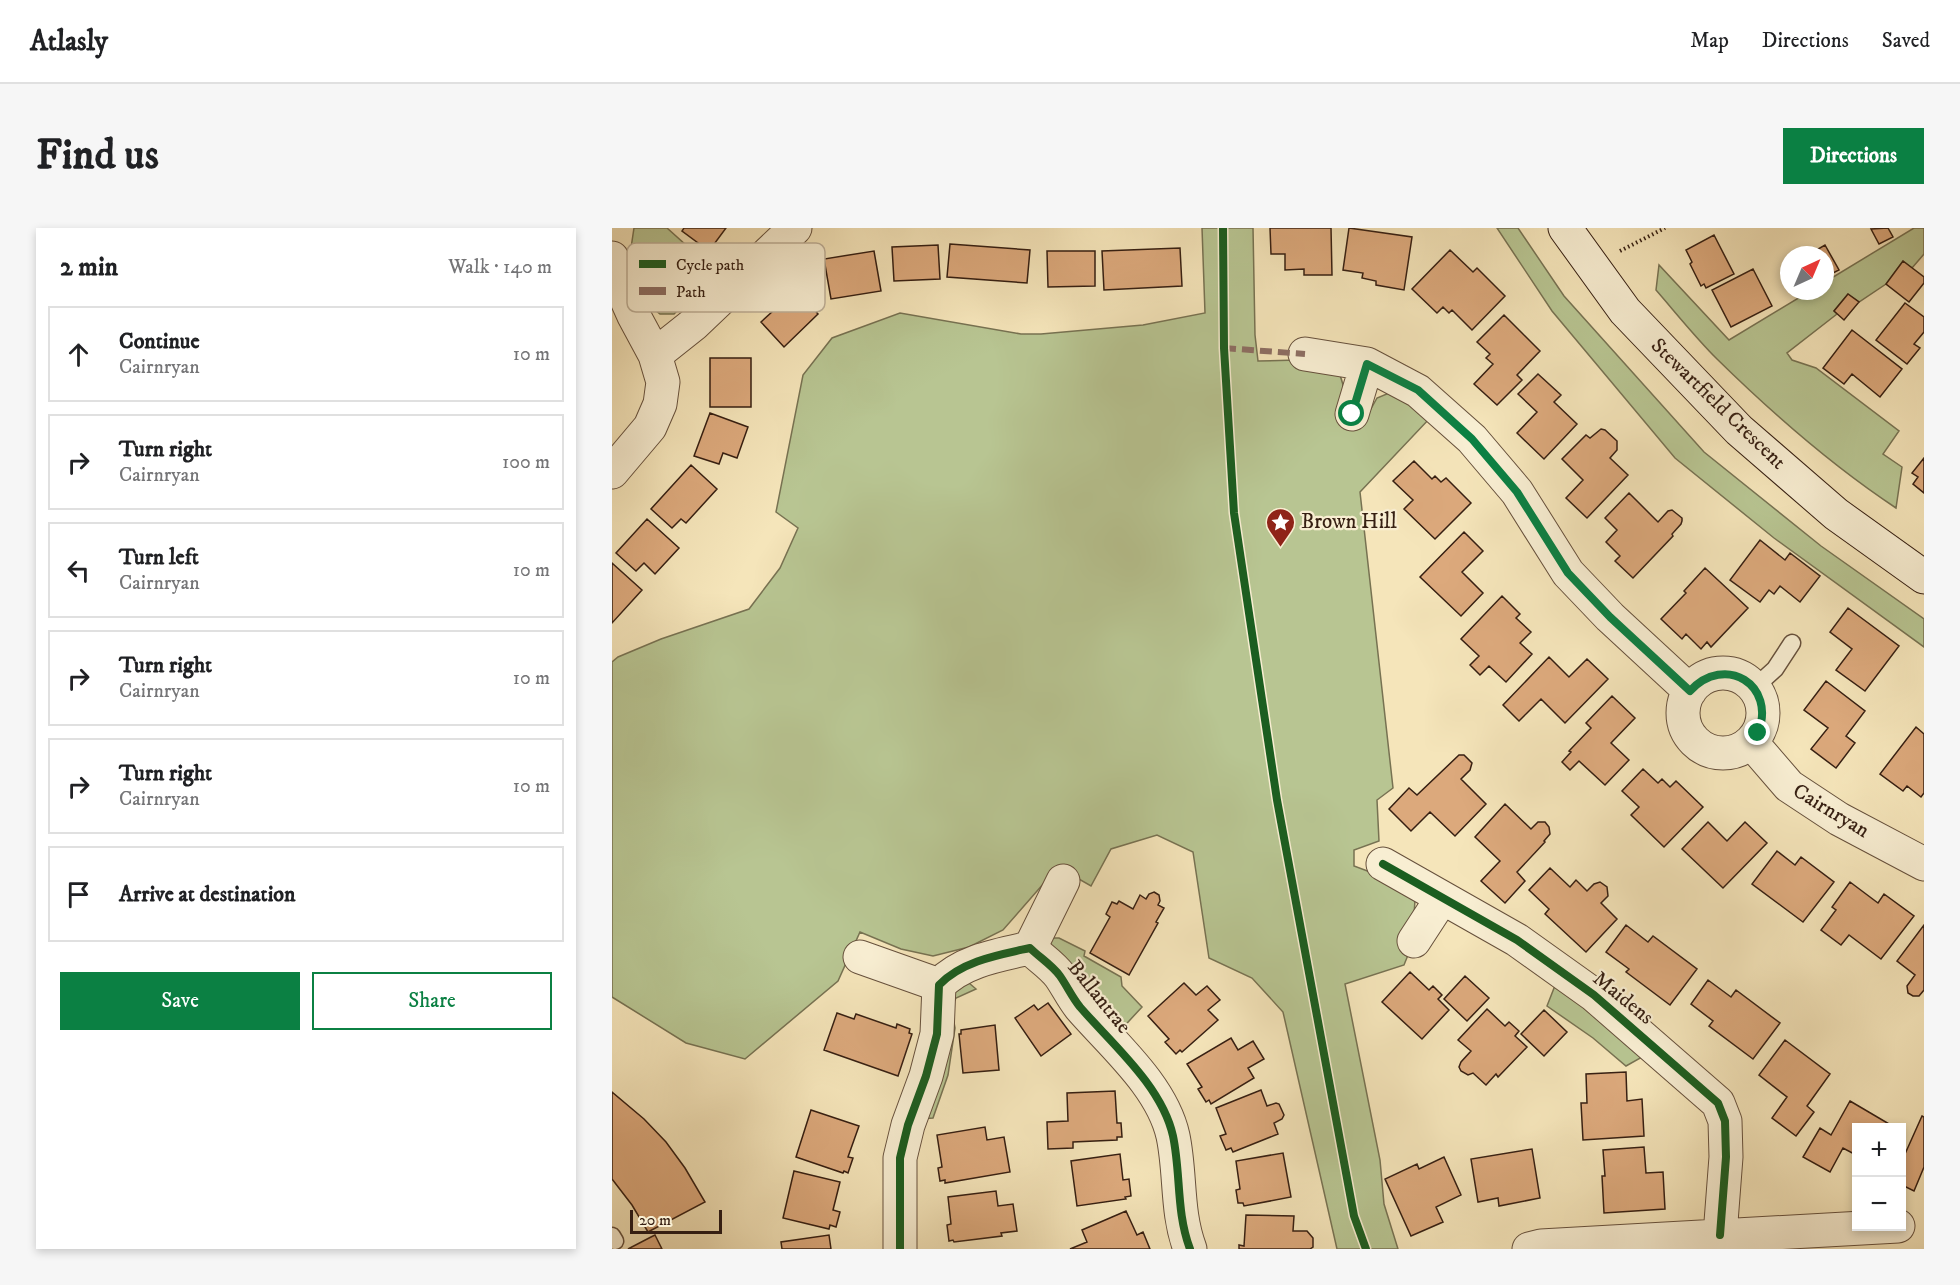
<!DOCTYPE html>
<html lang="en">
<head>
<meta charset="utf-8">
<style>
  :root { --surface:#fff; --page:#f6f6f6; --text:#202124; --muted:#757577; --line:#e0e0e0; --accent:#0b8043 }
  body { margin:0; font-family:"IM FELL DW Pica",serif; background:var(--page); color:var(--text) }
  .controls { position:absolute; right:18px; bottom:18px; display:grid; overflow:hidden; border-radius:0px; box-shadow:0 3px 9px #0003 }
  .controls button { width:54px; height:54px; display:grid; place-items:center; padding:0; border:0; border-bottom:2px solid var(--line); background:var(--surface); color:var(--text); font:30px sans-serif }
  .compass { position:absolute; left:1168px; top:18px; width:54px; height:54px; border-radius:50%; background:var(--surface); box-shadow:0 3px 9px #0003; rotate:44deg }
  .scale { position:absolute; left:18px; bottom:15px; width:92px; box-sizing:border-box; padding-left:6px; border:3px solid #361f12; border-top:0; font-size:16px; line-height:21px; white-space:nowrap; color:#361f12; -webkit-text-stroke:4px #f8eed2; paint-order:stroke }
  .stop { position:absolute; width:18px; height:18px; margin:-14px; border:4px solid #0b8043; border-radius:50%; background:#fff }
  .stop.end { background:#0b8043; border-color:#fff; box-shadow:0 2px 6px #0008 }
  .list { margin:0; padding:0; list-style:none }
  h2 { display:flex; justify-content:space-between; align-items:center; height:78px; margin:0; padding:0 24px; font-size:26px }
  h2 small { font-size:20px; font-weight:400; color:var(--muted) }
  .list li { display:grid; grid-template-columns:39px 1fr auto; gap:18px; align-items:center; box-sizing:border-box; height:96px; margin:0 12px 12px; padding:0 12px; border:2px solid var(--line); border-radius:0px }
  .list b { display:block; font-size:22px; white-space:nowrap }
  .list p { margin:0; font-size:20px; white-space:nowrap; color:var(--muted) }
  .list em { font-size:20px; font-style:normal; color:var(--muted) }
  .actions { display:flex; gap:12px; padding:18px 24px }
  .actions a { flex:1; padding:14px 0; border:2px solid var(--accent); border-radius:0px; text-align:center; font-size:21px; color:var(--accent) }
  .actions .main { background:var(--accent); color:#fff }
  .icon { flex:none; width:33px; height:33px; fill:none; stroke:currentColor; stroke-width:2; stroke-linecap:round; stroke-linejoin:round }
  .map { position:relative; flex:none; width:1312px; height:1021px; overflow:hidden; border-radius:0px }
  header { display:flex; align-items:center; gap:36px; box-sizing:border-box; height:84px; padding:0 30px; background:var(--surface); border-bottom:2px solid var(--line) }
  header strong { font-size:28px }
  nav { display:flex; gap:33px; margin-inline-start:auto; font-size:21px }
  .intro { display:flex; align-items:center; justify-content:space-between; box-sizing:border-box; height:144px; padding:0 36px }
  h1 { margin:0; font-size:42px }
  .button { padding:15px 27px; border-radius:0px; background:var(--accent); color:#fff; font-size:21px; font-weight:700 }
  main { display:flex; gap:36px; padding:0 36px }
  aside { flex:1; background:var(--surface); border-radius:0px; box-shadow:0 3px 9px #0003 }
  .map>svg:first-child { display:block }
</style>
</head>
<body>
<header>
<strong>Atlasly</strong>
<nav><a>Map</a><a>Directions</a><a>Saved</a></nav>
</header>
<div class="intro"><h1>Find us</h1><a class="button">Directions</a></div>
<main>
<aside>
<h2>2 min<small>Walk · 140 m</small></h2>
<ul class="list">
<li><svg class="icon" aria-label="ahead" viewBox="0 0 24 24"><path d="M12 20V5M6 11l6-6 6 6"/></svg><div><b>Continue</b><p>Cairnryan</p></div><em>10 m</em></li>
<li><svg class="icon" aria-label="right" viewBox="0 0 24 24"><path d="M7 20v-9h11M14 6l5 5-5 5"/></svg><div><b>Turn right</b><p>Cairnryan</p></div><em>100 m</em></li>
<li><svg class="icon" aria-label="left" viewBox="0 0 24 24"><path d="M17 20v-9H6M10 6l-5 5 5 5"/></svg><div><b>Turn left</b><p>Cairnryan</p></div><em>10 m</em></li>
<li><svg class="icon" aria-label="right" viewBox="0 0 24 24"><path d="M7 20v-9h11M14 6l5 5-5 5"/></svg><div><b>Turn right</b><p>Cairnryan</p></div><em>10 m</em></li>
<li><svg class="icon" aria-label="right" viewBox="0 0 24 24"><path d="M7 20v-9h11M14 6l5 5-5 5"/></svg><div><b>Turn right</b><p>Cairnryan</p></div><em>10 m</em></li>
<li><svg class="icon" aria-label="arrive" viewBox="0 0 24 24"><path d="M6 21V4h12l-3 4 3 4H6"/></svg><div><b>Arrive at destination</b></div></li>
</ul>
<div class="actions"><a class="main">Save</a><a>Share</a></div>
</aside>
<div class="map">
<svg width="1312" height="1021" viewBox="0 0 1312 1021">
  <rect width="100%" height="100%" fill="#f5e5ba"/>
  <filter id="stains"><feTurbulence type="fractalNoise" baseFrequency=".00333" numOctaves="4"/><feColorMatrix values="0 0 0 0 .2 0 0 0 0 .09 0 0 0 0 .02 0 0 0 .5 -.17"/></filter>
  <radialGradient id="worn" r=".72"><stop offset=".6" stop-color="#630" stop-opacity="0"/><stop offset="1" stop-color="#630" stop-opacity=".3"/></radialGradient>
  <path fill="#b8c592" stroke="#777252" stroke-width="1.5" d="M 22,0 L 55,0 L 104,44 L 62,86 L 48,86 L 42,81 L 19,20 Z
    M 590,0 L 641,0 L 643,107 L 646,133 L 686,132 L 723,139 C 736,158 731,166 724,186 L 751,195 L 765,170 L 777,165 L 819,189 L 748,264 L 781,560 L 765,572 L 767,613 L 742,622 L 742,638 L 782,653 L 803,672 L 800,717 L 792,737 L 733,756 L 768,932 L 772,976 L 786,1021 L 725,1021 L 671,784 L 640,750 L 597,730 L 581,624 L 545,607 L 499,621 L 479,658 L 446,639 L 391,702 L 357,719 L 321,728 L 289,721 L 248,704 L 226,753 L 133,831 L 74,815 L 0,769 L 0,434 L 6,429 L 49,411 L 137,381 L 168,340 L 186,300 L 164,284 L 191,147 L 220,110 L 288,85 L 409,106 L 429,106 L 531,97 L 593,85 Z
    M 885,0 L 906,0 L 952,68 L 1092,224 L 1209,318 L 1312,391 L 1312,419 L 1162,310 L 1063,230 L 940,83 Z
    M 1302,0 L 1312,0 L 1312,26 L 1300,40 L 1291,33 L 1274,56 L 1247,74 L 1236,66 L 1222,83 L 1225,86 L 1175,125 L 1180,132 L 1204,140 L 1287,203 L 1271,226 L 1290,239 L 1284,280 C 1219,237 1160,185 1105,131 C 1083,109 1064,85 1044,62 L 1047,37 L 1117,112 L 1198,63 L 1213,63 L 1213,54 Z
    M 437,710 L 447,710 L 473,723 L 472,728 L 509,749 L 510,758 L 530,779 L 505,806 L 442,725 Z
    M 357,755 L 364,761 L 344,770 L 339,778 L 343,800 L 336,847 L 321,890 L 308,891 L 336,772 L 344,761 Z
    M 944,755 L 1032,828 L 1014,838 L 981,810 L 935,778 Z"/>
  <path fill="#dca97c" stroke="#361f12" stroke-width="1.5" d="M 72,0 L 114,0 L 97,23 L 70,3 Z
    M 658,0 L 719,0 L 720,47 L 692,47 L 692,41 L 673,42 L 673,26 L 659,26 Z
    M 737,0 L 800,9 L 792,62 L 764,57 L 764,53 L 750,50 L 751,45 L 731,42 Z
    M 1276,0 L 1281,9 L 1267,16 L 1259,1 Z
    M 1102,7 L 1122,46 L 1094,60 L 1092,56 L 1089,58 L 1078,36 L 1080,34 L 1074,22 Z
    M 338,16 L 418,22 L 415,55 L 335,49 Z
    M 326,17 L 328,51 L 282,53 L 280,19 Z
    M 1213,17 L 1227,42 L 1215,48 L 1213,45 L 1213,27 L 1203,27 L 1201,24 Z
    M 568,20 L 570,58 L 492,62 L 490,23 Z
    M 838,22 L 861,44 L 865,40 L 893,68 L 860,102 L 840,82 L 837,85 L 831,79 L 825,85 L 800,61 Z
    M 262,23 L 269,63 L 219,71 L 212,31 Z
    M 435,23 L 483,23 L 483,58 L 436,59 Z
    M 1291,33 L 1312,49 L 1312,55 L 1297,74 L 1274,56 Z
    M 1141,41 L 1160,78 L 1119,99 L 1100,62 Z
    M 184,62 L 206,86 L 172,119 L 149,94 Z
    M 1236,66 L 1247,74 L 1232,92 L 1222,83 Z
    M 1293,75 L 1312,89 L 1312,104 L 1302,116 L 1308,120 L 1295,136 L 1264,112 Z
    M 892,87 L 928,123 L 905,147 L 910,152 L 885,177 L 862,156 L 881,136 L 874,130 L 878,126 L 865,114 Z
    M 1240,102 L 1290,141 L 1268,169 L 1240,146 L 1232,156 L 1211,140 Z
    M 98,130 L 139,130 L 139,179 L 98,179 Z
    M 926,146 L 949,167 L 942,174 L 965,196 L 932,231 L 905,205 L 925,184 L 906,166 Z
    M 98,185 L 136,199 L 125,230 L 111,225 L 107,236 L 82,228 Z
    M 989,201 L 993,202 L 1005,213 L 1005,222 L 998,230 L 1016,247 L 975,290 L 954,270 L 971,252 L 950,231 L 974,207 L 978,210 Z
    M 1312,230 L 1312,265 L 1301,256 L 1306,249 L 1300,245 Z
    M 802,233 L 820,251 L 823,248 L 829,254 L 834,250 L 859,275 L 823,311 L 792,281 L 801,272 L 781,253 Z
    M 79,237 L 105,261 L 74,295 L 69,291 L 60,300 L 39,281 Z
    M 1017,265 L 1046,294 L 1056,283 L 1060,282 L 1070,290 L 1070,293 L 1069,296 L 1060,306 L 1061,308 L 1021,350 L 1003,333 L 1008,328 L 994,314 L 1005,302 L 993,290 Z
    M 35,291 L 67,320 L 43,346 L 32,335 L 24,343 L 4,325 Z
    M 852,304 L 871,323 L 850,344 L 871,365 L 849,388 L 808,349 Z
    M 1148,312 L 1173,332 L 1178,325 L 1208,348 L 1188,374 L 1168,358 L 1162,366 L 1157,362 L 1148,374 L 1118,352 Z
    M 0,335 L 30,362 L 0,395 Z
    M 1093,340 L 1136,380 L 1099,419 L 1095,414 L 1089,421 L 1074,406 L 1070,411 L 1049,391 L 1074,365 L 1072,363 Z
    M 890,368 L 908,386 L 904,390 L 919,404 L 908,415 L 920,426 L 894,454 L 877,438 L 868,447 L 858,437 L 867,428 L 849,411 Z
    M 1236,380 L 1287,418 L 1253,463 L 1224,442 L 1240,421 L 1218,404 Z
    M 937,429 L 957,449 L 975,431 L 996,451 L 953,495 L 929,471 L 907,493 L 891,477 Z
    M 1214,453 L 1253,483 L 1234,508 L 1243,515 L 1224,540 L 1199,521 L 1216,500 L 1192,482 Z
    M 1000,468 L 1023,490 L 999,515 L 1017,532 L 993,557 L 967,533 L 958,542 L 950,534 L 959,524 L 957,523 L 979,500 L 974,495 Z
    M 1304,499 L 1312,506 L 1312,565 L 1309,569 L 1295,558 L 1291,563 L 1268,546 Z
    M 847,527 L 852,527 L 860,535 L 858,542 L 849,551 L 874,576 L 843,608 L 818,584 L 799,603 L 777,581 L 797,560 L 805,567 Z
    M 1031,541 L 1046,555 L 1050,551 L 1058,559 L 1064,553 L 1091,579 L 1052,619 L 1019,587 L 1027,579 L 1010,563 Z
    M 893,576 L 919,601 L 926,594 L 933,594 L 937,599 L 938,606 L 932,613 L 933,614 L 905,644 L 913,653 L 893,675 L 869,653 L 888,633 L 863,609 Z
    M 1096,594 L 1115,613 L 1133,594 L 1155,615 L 1111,660 L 1070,621 Z
    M 1165,623 L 1183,637 L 1189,629 L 1222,654 L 1191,694 L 1140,656 Z
    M 938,640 L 958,659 L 964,652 L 975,663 L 982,656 L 988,654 L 995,659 L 996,668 L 989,675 L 1005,691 L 974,724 L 933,686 L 937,681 L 917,662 Z
    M 1238,654 L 1266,675 L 1272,666 L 1302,688 L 1269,731 L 1237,707 L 1229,717 L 1209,702 L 1224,682 L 1220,679 Z
    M 542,664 L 547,667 L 548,673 L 546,677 L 552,680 L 544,694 L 546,695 L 517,747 L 478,725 L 498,689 L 494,686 L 500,674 L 505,676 L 507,673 L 521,681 L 528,667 L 534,671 L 537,666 Z
    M 1014,697 L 1036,714 L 1041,708 L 1085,741 L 1058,777 L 1014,744 L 1017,741 L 994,724 Z
    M 1312,697 L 1312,762 L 1307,768 L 1301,768 L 1296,765 L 1295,758 L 1303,747 L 1285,733 Z
    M 798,744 L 817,762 L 821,758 L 830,767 L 826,771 L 837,782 L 810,811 L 770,774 Z
    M 853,748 L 877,770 L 855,793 L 832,771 Z
    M 1096,752 L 1119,769 L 1124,762 L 1168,795 L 1141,831 L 1097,798 L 1101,793 L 1079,776 Z
    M 572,755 L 584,767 L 595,758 L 608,772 L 596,782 L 606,792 L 570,824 L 568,822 L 564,826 L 553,814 L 557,811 L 536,788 Z
    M 436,775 L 459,806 L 429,828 L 403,790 L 422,777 L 426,782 Z
    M 875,781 L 893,798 L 897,794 L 907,803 L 903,808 L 915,819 L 886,849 L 884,846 L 874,857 L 861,845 L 856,847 L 849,843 L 847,839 L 849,834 L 859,823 L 846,812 Z
    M 932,782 L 955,804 L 932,828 L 909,806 Z
    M 225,785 L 242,791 L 244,786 L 284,800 L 285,796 L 298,801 L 297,805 L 300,806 L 286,848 L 212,822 Z
    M 383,797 L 387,842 L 351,845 L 347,806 L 349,806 L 349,802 Z
    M 619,810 L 626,822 L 641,813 L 652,831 L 636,840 L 642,850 L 599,876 L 597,872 L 594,874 L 586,861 L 590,859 L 575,836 Z
    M 1173,812 L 1218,846 L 1195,878 L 1202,884 L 1184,908 L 1160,890 L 1175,869 L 1147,847 Z
    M 1014,844 L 1015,873 L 1030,871 L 1032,908 L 971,912 L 969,875 L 975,875 L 974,846 Z
    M 649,862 L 655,878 L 664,875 L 667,876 L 672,887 L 670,891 L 662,895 L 666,906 L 621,924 L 619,920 L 614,922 L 608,908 L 614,906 L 604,880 Z
    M 503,863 L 505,895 L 509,895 L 510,909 L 505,909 L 505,912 L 461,914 L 461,920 L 436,921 L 435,894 L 456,893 L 455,865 Z
    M 0,864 L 32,891 L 54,914 L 73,940 L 93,974 L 36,1004 L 20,977 L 0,951 Z
    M 1238,873 L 1284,900 L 1244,900 L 1244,927 L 1231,920 L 1218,944 L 1191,929 L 1208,900 L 1219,907 Z
    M 199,882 L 247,898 L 236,929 L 241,930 L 236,945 L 232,943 L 231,945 L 184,929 Z
    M 1310,888 L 1312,889 L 1312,939 L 1302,963 L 1290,957 L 1290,924 L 1293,926 Z
    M 373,899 L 375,912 L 392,909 L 398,944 L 333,955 L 333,952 L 328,953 L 326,940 L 330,939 L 325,907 Z
    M 1032,919 L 1034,945 L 1051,944 L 1053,981 L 992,985 L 990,948 L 993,948 L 991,922 Z
    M 920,921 L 928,970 L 887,978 L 886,970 L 866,974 L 859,931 Z
    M 671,925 L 679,969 L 632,978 L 631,975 L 626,975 L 624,962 L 628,961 L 624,933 Z
    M 508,926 L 511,952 L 517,951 L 519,968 L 513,969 L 514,971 L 465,978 L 459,933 Z
    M 832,929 L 849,967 L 824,979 L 831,994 L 799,1008 L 773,951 L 805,936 L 807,941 Z
    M 182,943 L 228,954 L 221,982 L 228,984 L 224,999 L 218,997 L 217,1001 L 171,990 Z
    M 384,963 L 386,978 L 401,976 L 405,1003 L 389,1005 L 390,1008 L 342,1014 L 341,1012 L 337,1013 L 335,997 L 339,996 L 336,969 Z
    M 514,983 L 525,1007 L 531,1004 L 538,1021 L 458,1021 L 475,1014 L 470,1002 Z
    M 634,987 L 682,988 L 681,1003 L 695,1003 L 701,1010 L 701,1019 L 698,1021 L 627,1021 L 627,1017 L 632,1018 Z
    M 43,1007 L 50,1021 L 16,1021 L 39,1009 Z
    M 217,1007 L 219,1021 L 170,1021 L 169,1014 Z"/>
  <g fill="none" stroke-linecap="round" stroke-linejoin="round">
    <defs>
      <path id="lane" d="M 1142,460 L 1163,441 L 1180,415
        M 0,1008 L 3,1013"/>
      <path id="street" d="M 0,30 L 5,50 L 22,88 L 43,127 L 51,154 L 48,176 L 38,199 L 0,244
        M 693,126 L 755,136 L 806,163 L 860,211 L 905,264 L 956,345 L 998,389 L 1078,463
        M 43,127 L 82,96 L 183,0
        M 740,186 L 755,136
        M1071 485a40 40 0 1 1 80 0a40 40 0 1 1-80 0Z
        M 1139,514 L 1177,558 L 1227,591 L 1312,636
        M 771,636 L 905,712 L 982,767 L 1106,875 L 1113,893 L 1114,929 L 1108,1007
        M 802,713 L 830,670
        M 418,720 L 451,653
        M 248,729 L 327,757
        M 288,1021 L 288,930 L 296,897 L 314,848 L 325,806 L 327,757 C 350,733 386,727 418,720 C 427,729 440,737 448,748 C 455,758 460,769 468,779 C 500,816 550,858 561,908 C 569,946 564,984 578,1021
        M 917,1021 L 929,1018 L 1286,998"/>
      <path id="secondary" d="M 953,0 L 1013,83 L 1127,202 L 1224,286 L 1312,349"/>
    </defs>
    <use href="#lane" stroke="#66503c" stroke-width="19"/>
    <use href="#street" stroke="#66503c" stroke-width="35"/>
    <use href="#secondary" stroke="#361f12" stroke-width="35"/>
    <path stroke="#361f12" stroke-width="4" stroke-dasharray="1.5 3" stroke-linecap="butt" d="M 1008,23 L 1053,0"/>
    <use href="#lane" stroke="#f8eed2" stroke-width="16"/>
    <use href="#street" stroke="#f8eed2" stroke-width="33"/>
    <use href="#secondary" stroke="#f8eed2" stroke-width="33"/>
    <path stroke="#8d6e63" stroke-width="6" stroke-dasharray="12 6" stroke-linecap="butt" d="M 612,120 L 693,126"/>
    <defs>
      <path id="cycleway" d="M 611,0 L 612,120 L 622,285 L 665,572 L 742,988 L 754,1021
        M 771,636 L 905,712 L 982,767 L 1106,875 L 1113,893 L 1114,929 L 1108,1007
        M 288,1021 L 288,930 L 296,897 L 314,848 L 325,806 L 327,757 C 350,733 386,727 418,720 C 427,729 440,737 448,748 C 455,758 460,769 468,779 C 500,816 550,858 561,908 C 569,946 564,984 578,1021"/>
    </defs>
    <use href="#cycleway" stroke="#f8eed2" stroke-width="11"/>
    <use href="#cycleway" stroke="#1b5e20" stroke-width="8"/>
  </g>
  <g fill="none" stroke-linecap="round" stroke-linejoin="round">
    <path stroke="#0b8043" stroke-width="8" d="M 740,186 L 755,136 L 806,162 L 860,211 L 905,264 L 956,345 L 998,389 L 1078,463 C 1113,425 1165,457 1146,505"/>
  </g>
  <defs>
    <symbol id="sight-pin" viewBox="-11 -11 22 30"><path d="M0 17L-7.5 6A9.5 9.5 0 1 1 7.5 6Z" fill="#8f2418" stroke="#f8eed2"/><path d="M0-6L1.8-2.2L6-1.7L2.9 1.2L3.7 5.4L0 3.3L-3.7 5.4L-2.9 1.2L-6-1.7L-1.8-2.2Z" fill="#fff"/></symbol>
  </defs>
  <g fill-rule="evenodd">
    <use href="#sight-pin" x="652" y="278" width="33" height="45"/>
  </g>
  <g text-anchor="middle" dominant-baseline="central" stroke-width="4.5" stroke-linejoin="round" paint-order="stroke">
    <g font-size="21" fill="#361f12" stroke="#f8eed2">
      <text transform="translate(1106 176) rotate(44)">Stewartfield Crescent</text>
      <text transform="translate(1219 583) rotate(31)">Cairnryan</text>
      <text transform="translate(487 769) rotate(51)">Ballantrae</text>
      <text transform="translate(1011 770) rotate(39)">Maidens</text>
    </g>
    <g font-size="21" fill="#361f12" stroke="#f8eed2" text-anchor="start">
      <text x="689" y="294">Brown Hill</text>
    </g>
  </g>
  <rect x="15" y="15" width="198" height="69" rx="9" fill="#f8eed2" stroke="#beb098" stroke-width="1.5"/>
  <rect x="27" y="32" width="27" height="8" fill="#1b5e20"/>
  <rect x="27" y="59" width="27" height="8" fill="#8d6e63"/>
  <g font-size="16" fill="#361f12">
    <text x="64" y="42">Cycle path</text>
    <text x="64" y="69">Path</text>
  </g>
  <rect width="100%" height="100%" filter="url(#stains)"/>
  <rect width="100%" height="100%" fill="url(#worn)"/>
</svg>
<div class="controls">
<button>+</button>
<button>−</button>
</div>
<svg class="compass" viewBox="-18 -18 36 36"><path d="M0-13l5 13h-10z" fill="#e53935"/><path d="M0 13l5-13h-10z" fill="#757577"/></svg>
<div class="scale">20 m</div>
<div class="stop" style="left:740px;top:186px"></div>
<div class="stop end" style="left:1146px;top:505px"></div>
</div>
</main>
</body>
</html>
